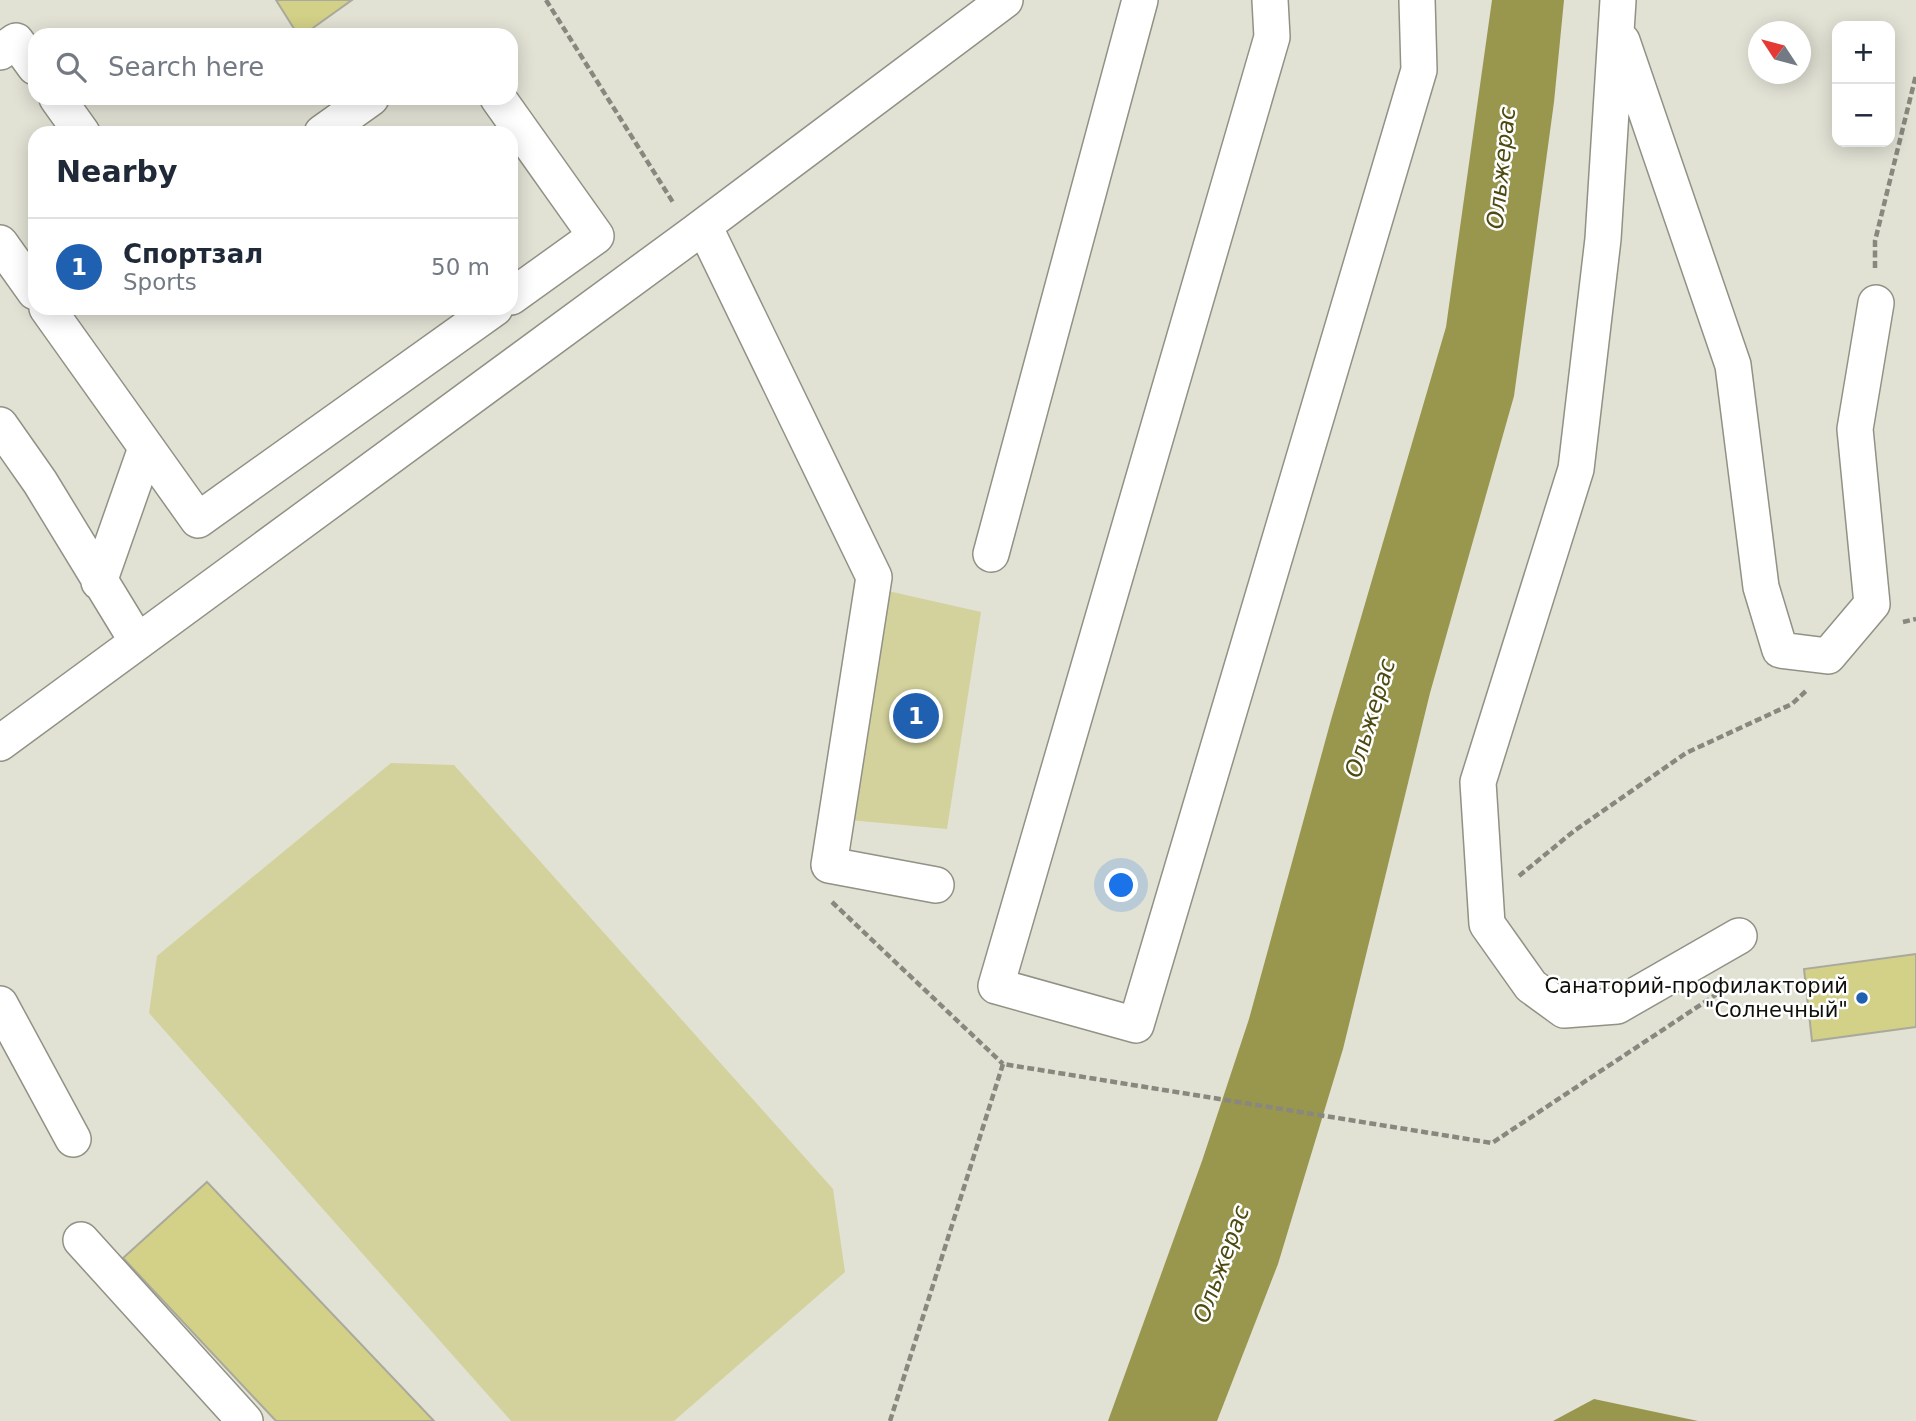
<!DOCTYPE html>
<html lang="en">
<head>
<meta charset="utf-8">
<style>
  :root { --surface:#fff; --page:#f6f6f7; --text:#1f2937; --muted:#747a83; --line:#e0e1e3; --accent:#2060b1 }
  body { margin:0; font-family:"DejaVu Sans",sans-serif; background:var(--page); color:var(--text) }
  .controls { position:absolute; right:21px; top:21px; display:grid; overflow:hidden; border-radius:14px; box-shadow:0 4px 18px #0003 }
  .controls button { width:63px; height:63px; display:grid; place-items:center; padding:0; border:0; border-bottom:2px solid var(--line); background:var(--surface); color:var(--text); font:35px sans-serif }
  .compass { position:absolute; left:1748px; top:21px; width:63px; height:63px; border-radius:50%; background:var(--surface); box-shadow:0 4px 18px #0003; rotate:306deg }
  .you { position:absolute; left:1122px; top:886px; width:24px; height:24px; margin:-18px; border:5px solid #fff; border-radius:50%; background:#1a73e8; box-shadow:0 0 0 10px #1a73e833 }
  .badge { display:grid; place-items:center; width:46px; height:46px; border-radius:50%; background:var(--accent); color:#fff; font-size:23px; font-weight:700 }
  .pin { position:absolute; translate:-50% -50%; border:4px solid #fff; box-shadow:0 2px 7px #0006 }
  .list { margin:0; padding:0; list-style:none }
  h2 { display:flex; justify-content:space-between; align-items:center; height:91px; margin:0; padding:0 28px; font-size:30px }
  h2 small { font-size:23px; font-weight:400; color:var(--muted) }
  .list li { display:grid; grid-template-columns:46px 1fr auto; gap:21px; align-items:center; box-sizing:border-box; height:98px; padding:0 28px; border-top:2px solid var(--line) }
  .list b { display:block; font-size:26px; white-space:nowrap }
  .list p { margin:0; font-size:23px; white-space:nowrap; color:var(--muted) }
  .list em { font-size:23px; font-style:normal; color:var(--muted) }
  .icon { flex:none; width:38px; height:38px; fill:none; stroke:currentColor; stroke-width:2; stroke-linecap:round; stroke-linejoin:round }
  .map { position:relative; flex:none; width:1916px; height:1421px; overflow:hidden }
  .search { position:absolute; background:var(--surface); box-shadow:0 4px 18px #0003; left:28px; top:28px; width:490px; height:77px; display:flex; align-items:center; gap:18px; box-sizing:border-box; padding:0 24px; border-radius:21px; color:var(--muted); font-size:26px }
  .panel { position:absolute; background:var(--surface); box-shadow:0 4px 18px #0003; left:28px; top:126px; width:490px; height:189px; border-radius:21px }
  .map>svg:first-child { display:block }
</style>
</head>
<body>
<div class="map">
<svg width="1916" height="1421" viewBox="0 0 1916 1421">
  <rect width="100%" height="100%" fill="#e1e1d4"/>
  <path fill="#d3d29c" d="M 888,591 L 981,612 L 947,829 L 849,820 Z
    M 391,763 L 454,765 L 833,1189 L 845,1272 L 674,1421 L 511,1421 L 149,1013 L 157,956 Z"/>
  <path fill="#99964e" d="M 1492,0 L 1564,0 L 1554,102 L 1514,396 L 1430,693 L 1343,1049 L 1278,1264 L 1217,1421 L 1108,1421 L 1202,1161 L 1249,1019 L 1331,720 L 1446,327 Z
    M 1594,1399 L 1698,1421 L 1553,1421 Z"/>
  <path fill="#d3d087" stroke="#a9a99c" stroke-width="2" d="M 276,0 L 352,0 L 303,35 L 298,35 Z
    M 1916,954 L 1916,1027 L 1812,1041 L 1804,969 Z
    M 207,1182 L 434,1421 L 276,1421 L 123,1258 Z"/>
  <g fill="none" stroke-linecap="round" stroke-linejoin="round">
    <defs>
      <path id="minor" d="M 1270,0 L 1272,37 L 996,986 L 1136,1025 L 1419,70 L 1417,0
        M 1618,0 L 1603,239 L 1576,469 L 1478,782 L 1487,924 L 1531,986 L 1564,1010 L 1617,1006 L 1739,936
        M 1622,41 L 1733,365 L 1761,587 L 1780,650 L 1828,656 L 1872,604 L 1855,429 L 1876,303
        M 0,52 L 16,41 L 35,67
        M 57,98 L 82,133
        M 498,98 L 596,236 L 511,297
        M 322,133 L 371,98
        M 704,226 L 874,577 L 829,865 L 936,885
        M 0,243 L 35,292
        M 47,308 L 198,520 L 495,308
        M 0,425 L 40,482 L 137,641
        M 991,554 L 1140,0
        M 99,582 L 146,448
        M 0,743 L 693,234 L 1005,0
        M 0,1004 L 73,1139
        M 81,1240 L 245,1421"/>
    </defs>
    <use href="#minor" stroke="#919185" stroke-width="38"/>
    <path stroke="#88887f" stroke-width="4.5" stroke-dasharray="7 3.5" stroke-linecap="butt" d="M 546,0 L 674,204
      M 1875,268 L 1875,241 L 1916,75
      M 1903,622 L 1916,619
      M 1519,876 L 1574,831 L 1686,753 L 1792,704 L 1807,690
      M 832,902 L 1003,1064
      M 890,1421 L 1003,1064 L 1492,1143 L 1726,988"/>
    <use href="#minor" stroke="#fff" stroke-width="35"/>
  </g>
  <circle fill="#2060b1" stroke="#fff" stroke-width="2.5" cx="1862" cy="998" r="7"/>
  <g text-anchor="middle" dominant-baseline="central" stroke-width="5" stroke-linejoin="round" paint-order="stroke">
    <g font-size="21" fill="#10100b" stroke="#fff" text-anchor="end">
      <text x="1848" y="986">Санаторий-профилакторий<tspan x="1848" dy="24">"Солнечный"</tspan></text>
    </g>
    <g font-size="23" font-style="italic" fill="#4c4911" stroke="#fff">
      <text transform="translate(1501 168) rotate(-84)">Ольжерас</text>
      <text transform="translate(1370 718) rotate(-73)">Ольжерас</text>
      <text transform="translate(1221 1264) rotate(-70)">Ольжерас</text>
    </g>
  </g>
</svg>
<div class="controls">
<button>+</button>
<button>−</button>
</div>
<svg class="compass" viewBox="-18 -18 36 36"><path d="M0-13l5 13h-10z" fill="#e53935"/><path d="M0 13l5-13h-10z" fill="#747a83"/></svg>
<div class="you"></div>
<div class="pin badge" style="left:916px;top:716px">1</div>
<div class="search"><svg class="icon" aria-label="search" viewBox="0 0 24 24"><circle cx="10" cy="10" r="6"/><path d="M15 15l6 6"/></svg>Search here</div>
<section class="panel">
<h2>Nearby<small></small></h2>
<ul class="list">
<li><span class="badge">1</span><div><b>Спортзал</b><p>Sports</p></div><em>50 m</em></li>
</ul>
</section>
</div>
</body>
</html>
